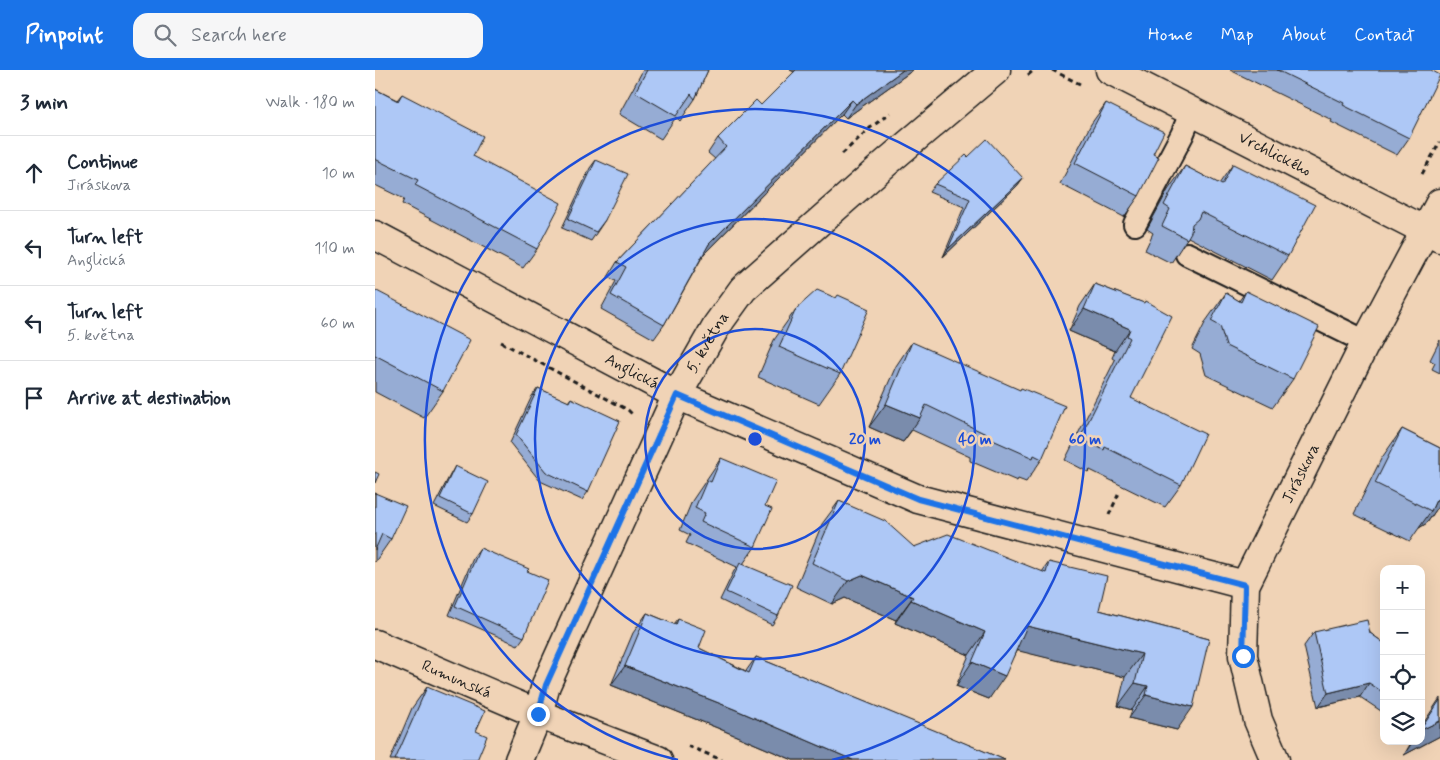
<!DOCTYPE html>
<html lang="en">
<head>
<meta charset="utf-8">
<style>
  :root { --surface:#fff; --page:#f6f6f7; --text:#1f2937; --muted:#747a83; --line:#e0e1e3; --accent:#1a73e8 }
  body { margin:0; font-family:Mynerve,sans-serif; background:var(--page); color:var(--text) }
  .controls { position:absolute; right:15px; bottom:15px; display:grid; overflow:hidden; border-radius:10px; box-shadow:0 5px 20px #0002 }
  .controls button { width:45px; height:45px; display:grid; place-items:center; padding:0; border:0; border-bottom:1px solid var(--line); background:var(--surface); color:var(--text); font:25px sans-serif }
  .stop { position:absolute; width:15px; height:15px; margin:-11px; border:4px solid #1a73e8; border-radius:50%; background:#fff }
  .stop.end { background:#1a73e8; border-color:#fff; box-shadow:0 1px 5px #0008 }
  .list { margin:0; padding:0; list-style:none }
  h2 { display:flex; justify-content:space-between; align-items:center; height:65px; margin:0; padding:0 20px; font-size:21px }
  h2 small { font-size:16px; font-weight:400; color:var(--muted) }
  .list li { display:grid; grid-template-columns:32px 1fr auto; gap:15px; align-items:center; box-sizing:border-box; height:75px; padding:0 20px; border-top:1px solid var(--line) }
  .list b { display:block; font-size:19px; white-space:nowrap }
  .list p { margin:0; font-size:16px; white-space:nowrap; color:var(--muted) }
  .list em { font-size:16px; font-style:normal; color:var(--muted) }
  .icon { flex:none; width:28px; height:28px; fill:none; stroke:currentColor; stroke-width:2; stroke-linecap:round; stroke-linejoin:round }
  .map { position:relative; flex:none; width:1065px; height:690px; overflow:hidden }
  header { display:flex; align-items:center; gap:30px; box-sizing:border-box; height:70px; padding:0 25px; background:var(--accent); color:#fff }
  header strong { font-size:24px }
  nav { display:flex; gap:28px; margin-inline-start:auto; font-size:18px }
  .search { width:350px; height:45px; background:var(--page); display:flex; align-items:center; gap:12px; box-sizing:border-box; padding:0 18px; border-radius:15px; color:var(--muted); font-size:19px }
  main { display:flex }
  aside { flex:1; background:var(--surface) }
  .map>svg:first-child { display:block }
</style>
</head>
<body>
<header>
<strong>Pinpoint</strong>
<div class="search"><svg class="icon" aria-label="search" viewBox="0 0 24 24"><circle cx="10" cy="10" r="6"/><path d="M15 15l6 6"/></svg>Search here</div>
<nav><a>Home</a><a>Map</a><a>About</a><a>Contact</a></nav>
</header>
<main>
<aside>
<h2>3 min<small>Walk · 180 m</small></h2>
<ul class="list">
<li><svg class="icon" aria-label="ahead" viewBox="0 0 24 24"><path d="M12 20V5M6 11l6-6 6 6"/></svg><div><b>Continue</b><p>Jiráskova</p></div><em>10 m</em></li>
<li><svg class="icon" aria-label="left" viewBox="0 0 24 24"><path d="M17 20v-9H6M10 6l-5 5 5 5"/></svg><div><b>Turn left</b><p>Anglická</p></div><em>110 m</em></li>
<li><svg class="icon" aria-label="left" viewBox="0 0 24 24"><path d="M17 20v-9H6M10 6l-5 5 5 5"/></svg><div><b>Turn left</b><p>5. května</p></div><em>60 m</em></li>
<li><svg class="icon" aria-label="arrive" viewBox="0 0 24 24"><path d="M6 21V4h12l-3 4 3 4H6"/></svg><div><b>Arrive at destination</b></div></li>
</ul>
</aside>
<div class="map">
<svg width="1065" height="690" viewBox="0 0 1065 690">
  <rect width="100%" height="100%" fill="#f0d3b6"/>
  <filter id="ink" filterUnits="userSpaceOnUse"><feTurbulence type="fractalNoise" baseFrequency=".02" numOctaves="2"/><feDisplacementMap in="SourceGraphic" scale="10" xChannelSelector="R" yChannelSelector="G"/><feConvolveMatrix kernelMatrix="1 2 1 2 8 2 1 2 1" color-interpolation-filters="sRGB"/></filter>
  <g filter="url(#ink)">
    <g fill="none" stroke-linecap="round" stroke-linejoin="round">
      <defs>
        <path id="service" d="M 760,154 L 807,65 L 817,41
          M 812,184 L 991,272"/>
        <g id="minor">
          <path id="s1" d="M 735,0 L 1065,168"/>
          <path id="s2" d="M 0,165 L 302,325 L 543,429 L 870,515"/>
          <path id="s3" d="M 0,574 L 163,644 L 283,690"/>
          <path id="s4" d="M 144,690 L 163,644 L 171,615 L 302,325 L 342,255 L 368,219 L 512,92 L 621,0"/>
          <path id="s5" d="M 900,690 L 883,650 L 868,586 L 870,515 L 991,272 L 1065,133"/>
        </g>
      </defs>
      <use href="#service" stroke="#1c1c1c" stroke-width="26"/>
      <use href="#minor" stroke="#1c1c1c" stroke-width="31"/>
      <path stroke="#1c1c1c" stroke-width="3" stroke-dasharray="5 4" stroke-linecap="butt" d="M 677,0 L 705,14
        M 653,5 L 659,0
        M 467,84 L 495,58 L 515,43
        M 1047,104 L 1065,72
        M 126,272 L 253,340 L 257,344
        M 734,445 L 744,423
        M 313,676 L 347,690"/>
      <use href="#service" stroke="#f0d3b6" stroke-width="22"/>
      <use href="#minor" stroke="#f0d3b6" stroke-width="28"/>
    </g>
    <path fill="#96acd4" stroke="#1c1c1c" d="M 268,0 L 333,0 L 320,29 L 305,51 L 301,47 L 286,69 L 244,44 Z
      M 415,0 L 538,0 L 471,48 L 467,44 L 329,184 L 289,255 L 279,269 L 226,239 L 241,211 L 233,207 L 242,192 L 340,89 L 333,83 L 343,68 L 386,35 L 419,2 Z
      M 855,0 L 1056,0 L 1034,68 L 1022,85 L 956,52 L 957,50 Z
      M 0,19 L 22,30 L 27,24 L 98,86 L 162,179 L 148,198 L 27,134 L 29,129 L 0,115 Z
      M 731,33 L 764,126 L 749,147 L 685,114 L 716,54 Z
      M 593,87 L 648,108 L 642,116 L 568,187 L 589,137 L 554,122 L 560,114 Z
      M 221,90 L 230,150 L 216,171 L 187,158 L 215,98 Z
      M 858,94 L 913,186 L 897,210 L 813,167 L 796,193 L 770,180 L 778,163 L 772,159 L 793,120 L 810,96 L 844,114 Z
      M 720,214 L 768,233 L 756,328 L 806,415 L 790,437 L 715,400 L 713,402 L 690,390 L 740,290 L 737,288 L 740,281 L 694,261 L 705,236 Z
      M 0,220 L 68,321 L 49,348 L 0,322 Z
      M 871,221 L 918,309 L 898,337 L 831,305 L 825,284 L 817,279 L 831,251 L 851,223 L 864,231 Z
      M 461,228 L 465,304 L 444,334 L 383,307 L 399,270 L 421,239 Z
      M 1065,270 L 1065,303 L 1057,299 L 1060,293 L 1055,290 Z
      M 537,272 L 667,389 L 651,412 L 643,409 L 642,411 L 595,391 L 595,387 L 537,360 L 528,372 L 494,357 L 521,296 Z
      M 163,318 L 193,332 L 196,328 L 213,422 L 207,430 L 165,411 L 135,373 L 157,326 Z
      M 1027,359 L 1065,378 L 1065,434 L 1052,453 L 1044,458 L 1035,471 L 979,444 L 1006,389 Z
      M 346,388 L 390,436 L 380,477 L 368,494 L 403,546 L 397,555 L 345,530 L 359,501 L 362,497 L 311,473 L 315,465 L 305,460 L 317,431 Z
      M 80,396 L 98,444 L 92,452 L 59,436 L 75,405 Z
      M 0,423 L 16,469 L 0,492 Z
      M 464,431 L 539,477 L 667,502 L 674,492 L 724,540 L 834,569 L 802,660 L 754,648 L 757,640 L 743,636 L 750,607 L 642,580 L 614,629 L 581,616 L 594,585 L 520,553 L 521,550 L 470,528 L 457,534 L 421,517 L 447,454 Z
      M 105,478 L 152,501 L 149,567 L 143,575 L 74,545 L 99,486 Z
      M 272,543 L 299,554 L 303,549 L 324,578 L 371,601 L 381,587 L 630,690 L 418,690 L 345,659 L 236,615 L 258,563 Z
      M 939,562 L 995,563 L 1009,573 L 1009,643 L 985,627 L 943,637 L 929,576 Z
      M 52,617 L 102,690 L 15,690 L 37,638 Z
      M 1065,628 L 1065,666 L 1029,685 L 1037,671 L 1046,671 L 1046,657 Z"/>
    <path fill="#7a8cac" stroke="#1c1c1c" d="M 528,0 L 538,0 L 471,48 L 481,34 Z
      M 477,30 L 467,44 L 324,189 L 334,174 Z
      M 648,108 L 642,116 L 568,187 L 573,179 Z
      M 709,239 L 755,259 L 740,281 L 694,261 Z
      M 511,334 L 545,348 L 528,372 L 494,357 Z
      M 1065,428 L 1065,434 L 1052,453 L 1044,458 L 1056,441 L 1061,430 Z
      M 487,505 L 538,527 L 521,550 L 470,528 L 457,534 L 473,511 Z
      M 536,530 L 610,562 L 594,585 L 520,553 Z
      M 652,556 L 767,584 L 750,607 L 636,579 Z
      M 597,592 L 630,606 L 614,629 L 581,616 Z
      M 250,596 L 359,639 L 478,690 L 418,690 L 345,659 L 236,615 Z
      M 760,613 L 773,616 L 757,640 L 743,636 Z
      M 994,613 L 985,627 L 943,637 L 953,623 Z
      M 771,625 L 818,637 L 802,660 L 754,648 Z
      M 1065,651 L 1065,666 L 1029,685 L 1038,671 L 1046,671 L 1046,660 Z"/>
    <path fill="#aec8f6" stroke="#1c1c1c" d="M 272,0 L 333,0 L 320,29 L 316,24 L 301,46 L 260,22 Z
      M 421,0 L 528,0 L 481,34 L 477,30 L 334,174 L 289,255 L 236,225 L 251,197 L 242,192 L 351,77 L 343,68 L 381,30 L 386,35 Z
      M 902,0 L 1056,0 L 1065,5 L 1034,68 L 968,35 L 969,33 Z
      M 0,19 L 23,31 L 27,24 L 108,66 L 98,86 L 186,133 L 162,179 L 40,115 L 43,110 L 0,89 Z
      M 731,33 L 789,62 L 778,84 L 784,87 L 764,126 L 700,93 Z
      M 612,69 L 648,108 L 573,179 L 595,129 L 560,114 L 591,85 L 593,87 Z
      M 221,90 L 253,104 L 230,150 L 221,162 L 193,149 Z
      M 858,94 L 940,135 L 913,186 L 826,142 L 823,149 L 817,154 L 816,162 L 812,169 L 787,156 L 795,139 L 789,135 L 810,96 L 847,115 Z
      M 720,214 L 769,233 L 770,231 L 797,246 L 756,328 L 830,364 L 806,415 L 730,377 L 729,380 L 705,368 L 755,268 L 752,266 L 755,259 L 709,239 Z
      M 0,220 L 95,270 L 68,321 L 0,285 Z
      M 442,220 L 461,228 L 463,225 L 494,239 L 465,304 L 404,277 L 421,239 Z
      M 871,221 L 944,257 L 918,309 L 851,276 L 845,256 L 836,251 L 851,223 L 866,232 Z
      M 537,272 L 645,320 L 646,318 L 690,336 L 667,389 L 659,385 L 658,388 L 611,367 L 611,364 L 551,335 L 545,348 L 511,334 Z
      M 163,318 L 194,332 L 196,328 L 245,351 L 213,422 L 171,402 L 141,365 Z
      M 1027,359 L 1065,378 L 1065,428 L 1061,430 L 1056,441 L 1000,413 Z
      M 346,388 L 401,411 L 390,436 L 397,439 L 380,477 L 326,452 L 330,443 L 320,438 L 332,410 L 336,412 Z
      M 80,396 L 113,412 L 98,444 L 65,428 Z
      M 0,402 L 4,404 L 0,413 Z
      M 0,423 L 31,436 L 16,469 L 7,464 L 0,480 Z
      M 464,431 L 510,451 L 539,477 L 573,464 L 671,503 L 674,492 L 732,506 L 724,540 L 834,569 L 818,637 L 771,625 L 773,616 L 760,613 L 767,584 L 652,556 L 630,606 L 597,592 L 610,562 L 536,530 L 538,527 L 487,505 L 473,511 L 437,493 Z
      M 105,478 L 154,499 L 152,501 L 173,510 L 149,567 L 80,536 Z
      M 365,493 L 417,515 L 403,546 L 351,522 Z
      M 272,543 L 301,555 L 303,549 L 331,560 L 324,578 L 374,603 L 381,587 L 566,663 L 630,690 L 478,690 L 359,639 L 250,596 Z
      M 992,550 L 995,563 L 1009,573 L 1009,623 L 994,613 L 953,623 L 939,562 Z
      M 52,617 L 110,641 L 101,661 L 112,666 L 102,690 L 20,690 Z
      M 1065,630 L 1065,651 L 1046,660 L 1046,659 Z"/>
  </g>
  <g fill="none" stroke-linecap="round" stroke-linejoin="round" filter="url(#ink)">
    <path stroke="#1a73e8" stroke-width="6" d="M 163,644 L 171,615 L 302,325 L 543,429 L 870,515 L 868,586"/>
  </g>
  <g fill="none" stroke="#1d4ed8" stroke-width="2.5">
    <circle cx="380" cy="369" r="110"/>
    <circle cx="380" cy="369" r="220"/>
    <path d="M303 690A330 330 0 1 1 457 690"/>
  </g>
  <g text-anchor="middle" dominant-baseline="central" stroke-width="5" stroke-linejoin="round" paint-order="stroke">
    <g font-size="16" fill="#1c1c1c" stroke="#f0d3b6">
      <text stroke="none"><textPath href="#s1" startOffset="185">Vrchlického</textPath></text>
      <text stroke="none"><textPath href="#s4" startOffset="459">5. května</textPath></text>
      <text stroke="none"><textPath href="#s2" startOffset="291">Anglická</textPath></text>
      <text stroke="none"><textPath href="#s5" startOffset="305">Jiráskova</textPath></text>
      <text stroke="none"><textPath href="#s3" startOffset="89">Rumunská</textPath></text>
    </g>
  </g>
  <circle cx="380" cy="369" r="8" fill="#1d4ed8" stroke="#f0d3b6" stroke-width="2.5"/>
  <g font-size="15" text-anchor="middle" font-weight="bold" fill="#1d4ed8" stroke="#f0d3b6" stroke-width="5" stroke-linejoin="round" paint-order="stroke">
    <text x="490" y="374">20 m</text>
    <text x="600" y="374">40 m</text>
    <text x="710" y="374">60 m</text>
  </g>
</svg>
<div class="controls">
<button>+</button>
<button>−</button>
<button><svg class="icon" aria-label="locate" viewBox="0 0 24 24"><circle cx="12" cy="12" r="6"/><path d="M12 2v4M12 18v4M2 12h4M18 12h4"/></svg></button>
<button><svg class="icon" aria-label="layers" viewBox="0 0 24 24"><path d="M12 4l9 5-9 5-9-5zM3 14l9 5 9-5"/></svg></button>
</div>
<div class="stop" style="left:868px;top:586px"></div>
<div class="stop end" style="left:163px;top:644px"></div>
</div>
</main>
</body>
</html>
